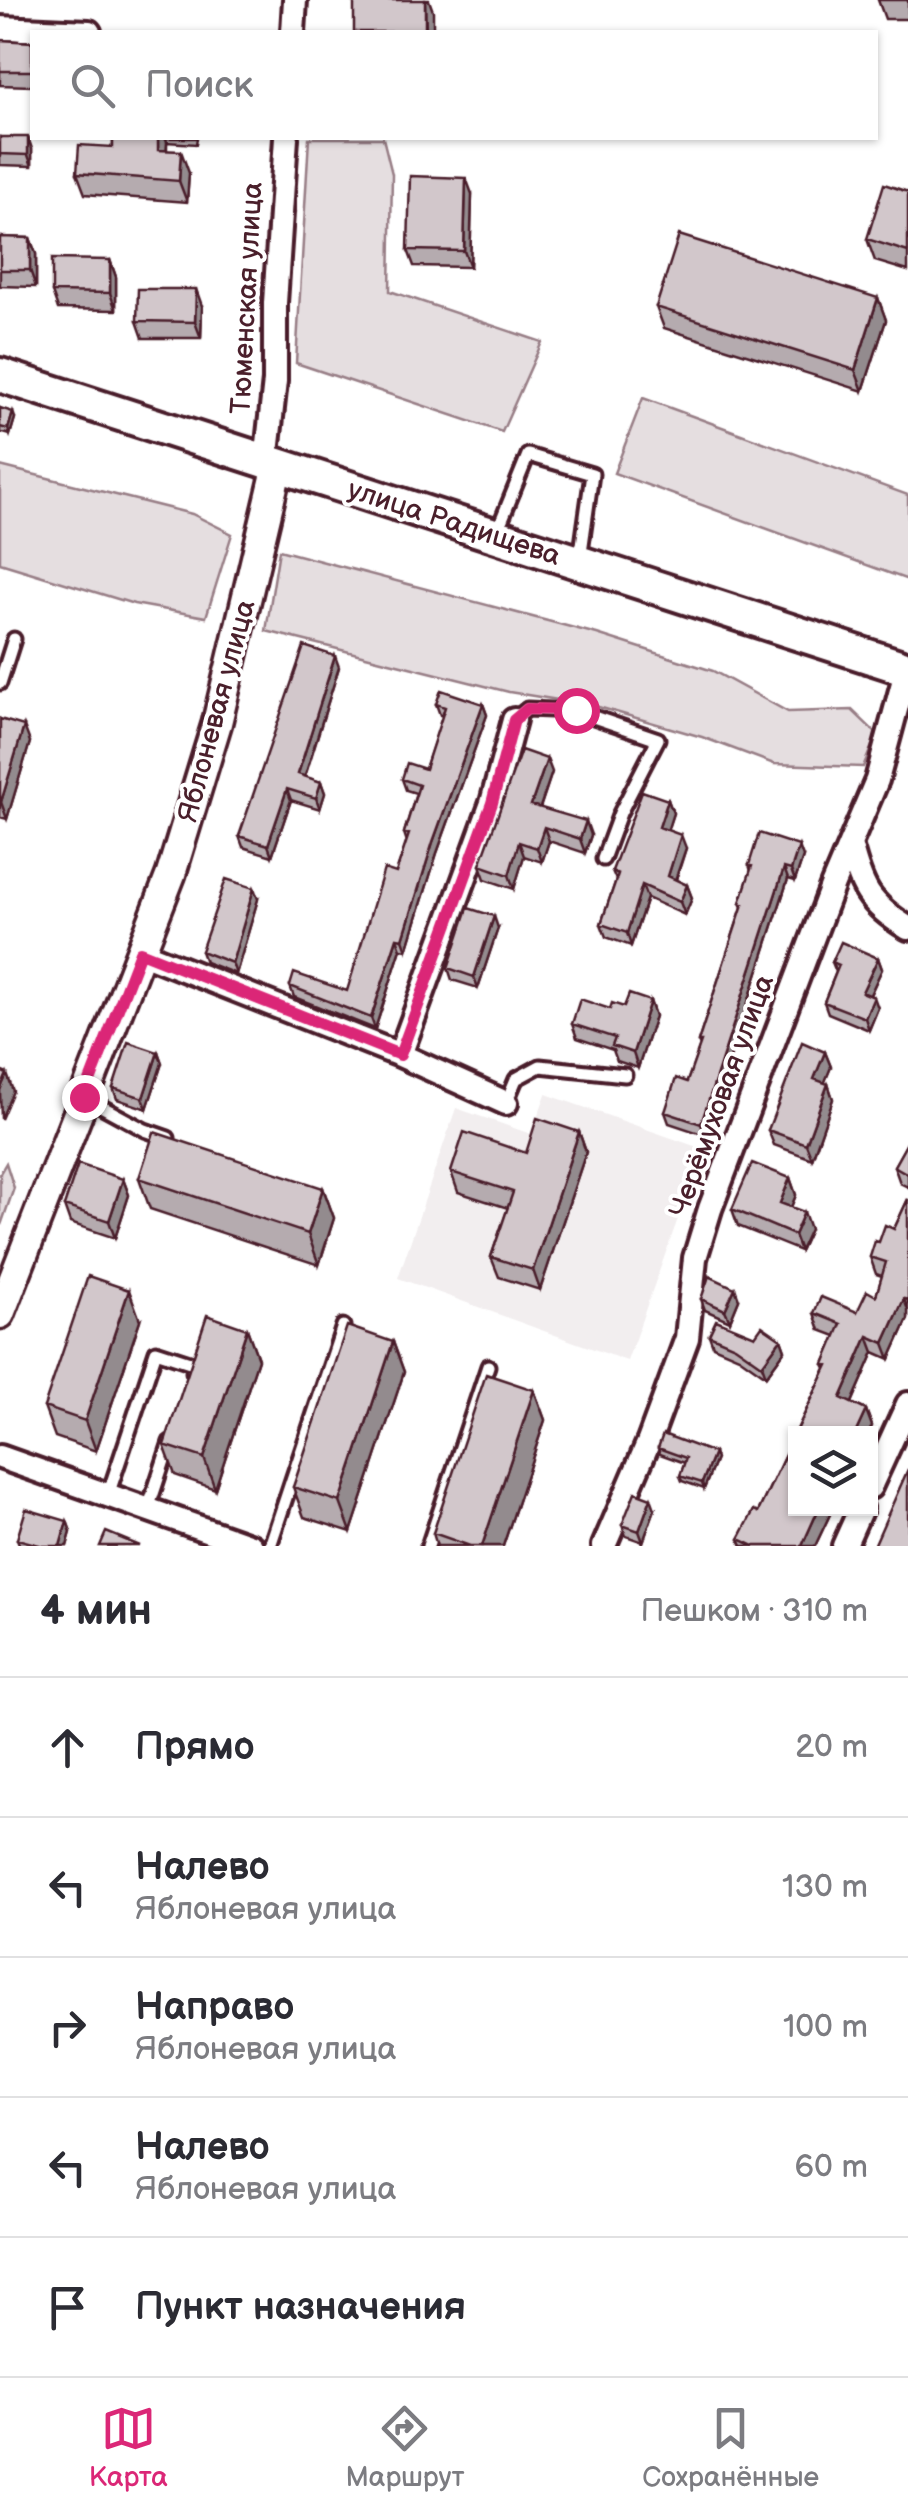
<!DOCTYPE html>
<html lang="ru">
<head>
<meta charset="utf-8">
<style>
  :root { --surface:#fff; --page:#f2f2f3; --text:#2b2b33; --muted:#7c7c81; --line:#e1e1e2; --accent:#db2777 }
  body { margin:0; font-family:"Balsamiq Sans",sans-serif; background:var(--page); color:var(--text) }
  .controls { position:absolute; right:30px; bottom:30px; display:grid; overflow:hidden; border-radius:0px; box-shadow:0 2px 8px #0004 }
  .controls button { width:90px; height:90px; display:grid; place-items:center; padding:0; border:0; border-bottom:2px solid var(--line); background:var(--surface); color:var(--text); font:50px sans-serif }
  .stop { position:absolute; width:30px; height:30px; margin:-22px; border:8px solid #db2777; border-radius:50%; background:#fff }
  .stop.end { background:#db2777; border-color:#fff; box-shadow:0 2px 10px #0008 }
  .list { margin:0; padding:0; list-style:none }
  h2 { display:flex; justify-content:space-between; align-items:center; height:130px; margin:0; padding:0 40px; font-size:42px }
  h2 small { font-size:32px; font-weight:400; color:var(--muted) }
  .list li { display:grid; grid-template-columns:65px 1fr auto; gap:30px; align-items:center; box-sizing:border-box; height:140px; padding:0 40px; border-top:2px solid var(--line) }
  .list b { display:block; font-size:38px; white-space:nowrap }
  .list p { margin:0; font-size:32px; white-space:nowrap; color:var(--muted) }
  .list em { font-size:32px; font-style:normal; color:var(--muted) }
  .icon { flex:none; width:55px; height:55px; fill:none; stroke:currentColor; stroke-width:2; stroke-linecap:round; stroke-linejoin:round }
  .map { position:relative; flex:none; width:908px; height:1546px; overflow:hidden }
  .search { position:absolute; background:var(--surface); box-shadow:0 2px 8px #0004; left:30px; right:30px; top:30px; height:110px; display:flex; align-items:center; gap:25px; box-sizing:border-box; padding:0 35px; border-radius:0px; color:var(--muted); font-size:38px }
  .sheet { height:830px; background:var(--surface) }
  nav { display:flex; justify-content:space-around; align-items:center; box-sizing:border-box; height:140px; border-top:2px solid var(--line); background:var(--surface); font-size:28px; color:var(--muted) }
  nav a { display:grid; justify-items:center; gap:5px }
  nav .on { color:var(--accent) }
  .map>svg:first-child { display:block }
</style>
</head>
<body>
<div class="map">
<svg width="908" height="1546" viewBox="0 0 908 1546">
  <rect width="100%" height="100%" fill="#fff"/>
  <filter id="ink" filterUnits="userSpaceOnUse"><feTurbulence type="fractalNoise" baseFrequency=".01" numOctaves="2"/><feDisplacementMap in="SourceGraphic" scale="20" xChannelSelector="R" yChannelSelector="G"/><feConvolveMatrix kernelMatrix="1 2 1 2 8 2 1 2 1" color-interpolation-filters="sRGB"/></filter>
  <g filter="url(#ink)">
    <path fill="#f2eeef" d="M 546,1094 L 703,1149 L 627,1361 L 398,1278 L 456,1108 L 531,1134 Z"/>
    <path fill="#e5dee0" stroke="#987e86" stroke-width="2.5" d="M 309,138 L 383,138 L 392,174 L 390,291 L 542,342 L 502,432 L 296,363 Z
      M 643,398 L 908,495 L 908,580 L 614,473 Z
      M 0,466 L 192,514 L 232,534 L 206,617 L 134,604 L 0,563 Z
      M 279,550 L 597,634 L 713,671 L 788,712 L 852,710 L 877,734 L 863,767 L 774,764 L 702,737 L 595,706 L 509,692 L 266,631 Z
      M 6,1163 L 14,1188 L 0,1228 L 0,1173 Z"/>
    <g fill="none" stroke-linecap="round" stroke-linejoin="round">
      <defs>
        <path id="service" d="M 496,534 L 528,455 L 592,474 L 580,559
          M 0,683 L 14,639
          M 514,720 L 527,709 L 576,711 L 658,739 L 620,813 L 603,859
          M 86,1098 L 145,1130 L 168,1138
          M 506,1103 L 516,1079 L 540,1066 L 625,1075
          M 108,1495 L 156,1351 L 196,1364 L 193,1372
          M 148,1509 L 170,1442
          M 270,1546 L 343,1326
          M 428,1546 L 488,1366"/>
        <path id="minor" d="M 0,28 L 89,32
          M 293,32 L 295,0
          M 266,462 L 275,381 L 275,303 L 286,138
          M 850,844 C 861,887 868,904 908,928
          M 140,952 L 400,1055 L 506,1103
          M 400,1055 L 492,803 L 514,720
          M 0,1457 L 251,1546
          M 870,1487 L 908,1404
          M 604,1546 L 649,1441 L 687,1338 L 695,1258 L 710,1209 L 833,884 L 877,780 L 907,668
          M 844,1546 L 861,1508"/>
        <path id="tertiary" d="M 0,1314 L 171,874 L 217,723 L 278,465"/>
        <path id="secondary" d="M 0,375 L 908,669"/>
      </defs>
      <use href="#service" stroke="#4a1f2b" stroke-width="19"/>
      <use href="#minor" stroke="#4a1f2b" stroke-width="30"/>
      <use href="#tertiary" stroke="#4a1f2b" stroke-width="35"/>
      <use href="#secondary" stroke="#4a1f2b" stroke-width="40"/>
      <use href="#service" stroke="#fff" stroke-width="11"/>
      <use href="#minor" stroke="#fff" stroke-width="22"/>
      <use href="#tertiary" stroke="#fff" stroke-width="28"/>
      <use href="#secondary" stroke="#fff" stroke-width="32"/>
    </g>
    <path fill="#b5abaf" stroke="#4a1f2b" stroke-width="2.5" d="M 878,0 L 908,0 L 908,19 L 885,19 Z
      M 0,40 L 32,42 L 32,86 L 0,85 Z
      M 0,137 L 32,149 L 32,166 L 0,165 Z
      M 113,138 L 197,138 L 196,144 L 167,142 L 167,150 L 189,173 L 187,202 L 85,194 L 77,173 L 113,147 Z
      M 908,192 L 908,271 L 875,261 L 867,239 Z
      M 472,194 L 470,267 L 414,266 L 408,250 Z
      M 0,237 L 30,238 L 36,254 L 36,287 L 0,286 Z
      M 110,260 L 116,277 L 116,310 L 58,309 L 52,292 Z
      M 878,298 L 886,320 L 863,391 L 664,328 L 656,307 Z
      M 202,306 L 201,338 L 143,338 L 137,321 Z
      M 0,408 L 15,418 L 10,435 L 0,432 Z
      M 339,667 L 305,777 L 321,782 L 325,793 L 320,809 L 291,800 L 272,856 L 243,847 L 239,836 Z
      M 436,704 L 483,704 L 487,715 L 437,853 L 407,950 L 401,949 L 375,1029 L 294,997 L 290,986 L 347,991 L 396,873 L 407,842 L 404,833 L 416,793 L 406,790 L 402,779 L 425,769 L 443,716 L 440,715 Z
      M 0,719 L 30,742 L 7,819 L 0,817 Z
      M 552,772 L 540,808 L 591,835 L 585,853 L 549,841 L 542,862 L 524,856 L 514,889 L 485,879 L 480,865 Z
      M 668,800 L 673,813 L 667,830 L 686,848 L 676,880 L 687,885 L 692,898 L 685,915 L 647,898 L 631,946 L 606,937 L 601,924 L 616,880 L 612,871 Z
      M 803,857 L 795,881 L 788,879 L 705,1135 L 669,1123 L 665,1112 L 687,1082 L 700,1046 L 698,1042 L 742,907 L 740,903 L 751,871 L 749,865 Z
      M 258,899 L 236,974 L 205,962 L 201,951 Z
      M 498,928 L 478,988 L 452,980 L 448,968 Z
      M 878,958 L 882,969 L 870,995 L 878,1008 L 869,1030 L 828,1013 L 824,1002 L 836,972 L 832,962 Z
      M 650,1001 L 655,1016 L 638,1068 L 617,1061 L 613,1050 L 577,1038 L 572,1024 L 610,1009 Z
      M 158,1052 L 162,1063 L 147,1109 L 117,1099 L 113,1088 Z
      M 825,1052 L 831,1067 L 824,1083 L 828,1084 L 833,1099 L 812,1159 L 774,1145 L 768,1130 Z
      M 579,1132 L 586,1152 L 540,1290 L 499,1277 L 491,1257 L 508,1208 L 458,1192 L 451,1172 L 526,1153 Z
      M 908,1141 L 908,1187 L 900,1183 L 894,1166 Z
      M 139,1178 L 323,1188 L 334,1218 L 319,1265 L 150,1209 Z
      M 790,1178 L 796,1195 L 791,1207 L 810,1229 L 800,1251 L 738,1226 L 732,1209 Z
      M 123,1179 L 129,1195 L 115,1238 L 70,1223 L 64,1206 Z
      M 908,1199 L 908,1319 L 890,1359 L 874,1352 L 852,1403 L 866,1410 L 872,1426 L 868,1434 L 796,1434 L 796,1508 L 833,1508 L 815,1546 L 742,1546 L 739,1539 L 758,1512 L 826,1368 L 824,1364 L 836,1336 L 820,1330 L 814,1313 L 857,1312 L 876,1296 L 882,1276 L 876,1274 L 870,1257 L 879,1242 L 894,1229 Z
      M 701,1299 L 739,1299 L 730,1321 L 705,1310 Z
      M 140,1320 L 96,1451 L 55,1437 L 44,1407 Z
      M 247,1329 L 258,1359 L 215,1489 L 175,1475 L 164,1445 Z
      M 709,1335 L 755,1336 L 781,1339 L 785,1350 L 766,1376 L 739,1357 L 713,1346 Z
      M 393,1342 L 404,1372 L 351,1532 L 304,1517 L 293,1487 Z
      M 534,1390 L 545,1420 L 503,1546 L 437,1546 L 433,1533 Z
      M 658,1448 L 714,1453 L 716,1459 L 704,1489 L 682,1481 L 680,1476 L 685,1463 L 660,1454 Z
      M 655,1509 L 643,1542 L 626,1536 L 622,1525 Z
      M 67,1521 L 71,1532 L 67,1546 L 20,1546 L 17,1539 Z"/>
    <path fill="#938b8e" stroke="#4a1f2b" stroke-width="2.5" d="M 425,0 L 429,0 L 433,11 L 433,32 L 426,32 Z
      M 28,137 L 32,149 L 32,166 L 28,155 Z
      M 158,138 L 166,138 L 167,142 L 165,171 L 158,150 Z
      M 181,151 L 189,173 L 187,202 L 179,181 Z
      M 466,178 L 472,194 L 470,267 L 464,251 Z
      M 30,238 L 36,254 L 36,287 L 30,270 Z
      M 110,260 L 116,277 L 116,310 L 110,293 Z
      M 196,289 L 202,306 L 201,338 L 195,322 Z
      M 878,298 L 886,320 L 863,391 L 855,370 Z
      M 13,412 L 15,418 L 10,435 L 8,429 Z
      M 335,656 L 339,667 L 302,785 L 298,774 Z
      M 483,704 L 487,715 L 437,853 L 407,950 L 403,939 L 433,842 Z
      M 24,726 L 30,742 L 7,819 L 1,802 Z
      M 547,759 L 552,772 L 536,819 L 531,805 Z
      M 321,782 L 325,793 L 320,809 L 316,798 Z
      M 287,789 L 291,800 L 272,856 L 268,845 Z
      M 668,800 L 673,813 L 664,841 L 659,827 Z
      M 586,821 L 591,835 L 585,853 L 580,839 Z
      M 544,827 L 549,841 L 542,862 L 537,848 Z
      M 681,835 L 686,848 L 672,889 L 668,876 Z
      M 519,842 L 524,856 L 514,889 L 509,875 Z
      M 799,846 L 803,857 L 795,881 L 791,870 Z
      M 784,868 L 788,879 L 705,1135 L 701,1124 Z
      M 642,885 L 647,898 L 631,946 L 627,933 Z
      M 687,885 L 692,898 L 685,915 L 680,902 Z
      M 254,888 L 258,899 L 236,974 L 232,963 Z
      M 494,916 L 498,928 L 478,988 L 474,977 Z
      M 397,938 L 401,949 L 375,1029 L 371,1018 Z
      M 878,958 L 882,969 L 866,1003 L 862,992 Z
      M 874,997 L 878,1008 L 869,1030 L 865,1018 Z
      M 650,1001 L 655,1016 L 638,1068 L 633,1053 Z
      M 158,1052 L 162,1063 L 147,1109 L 143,1098 Z
      M 825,1052 L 831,1067 L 820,1094 L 814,1079 Z
      M 7,1074 L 13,1091 L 1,1119 L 0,1090 Z
      M 828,1084 L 833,1099 L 812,1159 L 806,1144 Z
      M 579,1132 L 586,1152 L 540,1290 L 533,1270 Z
      M 790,1178 L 796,1195 L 786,1219 L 780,1203 Z
      M 123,1179 L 129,1195 L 115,1238 L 109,1221 Z
      M 323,1188 L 334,1218 L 319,1265 L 308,1234 Z
      M 804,1212 L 810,1229 L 800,1251 L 794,1235 Z
      M 735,1288 L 739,1299 L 730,1321 L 725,1310 Z
      M 129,1290 L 140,1320 L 96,1451 L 85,1421 Z
      M 904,1299 L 908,1310 L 908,1319 L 890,1359 L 884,1343 Z
      M 247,1329 L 258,1359 L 215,1489 L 204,1458 Z
      M 868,1336 L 874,1352 L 847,1414 L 841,1398 Z
      M 781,1339 L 785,1350 L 766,1376 L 762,1365 Z
      M 393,1342 L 404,1372 L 351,1532 L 340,1502 Z
      M 534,1390 L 545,1420 L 503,1546 L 482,1546 Z
      M 866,1410 L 872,1426 L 868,1434 L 855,1434 Z
      M 714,1453 L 716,1459 L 704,1489 L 702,1483 Z
      M 651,1498 L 655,1509 L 643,1542 L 639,1531 Z
      M 819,1508 L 833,1508 L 815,1546 L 802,1546 Z
      M 67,1521 L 71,1532 L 67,1546 L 60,1546 Z"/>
    <path fill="#d2c7cb" stroke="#4a1f2b" stroke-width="2.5" d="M 354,0 L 425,0 L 425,32 L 354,32 Z
      M 0,40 L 32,42 L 32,71 L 0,71 Z
      M 0,137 L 28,137 L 28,155 L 0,154 Z
      M 113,138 L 158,138 L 158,150 L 181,151 L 179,181 L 77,173 L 79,145 L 113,147 Z
      M 410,176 L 466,178 L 464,251 L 408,250 Z
      M 884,184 L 908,192 L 908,252 L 867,239 Z
      M 679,235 L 878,298 L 855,370 L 656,307 Z
      M 0,237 L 30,238 L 30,270 L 0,270 Z
      M 52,259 L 110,260 L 110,293 L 52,292 Z
      M 138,289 L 196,289 L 195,322 L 137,321 Z
      M 0,408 L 13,412 L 8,429 L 0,427 Z
      M 304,646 L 335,656 L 298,774 L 321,782 L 316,798 L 287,789 L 268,845 L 239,836 Z
      M 441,690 L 483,704 L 433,842 L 403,939 L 397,938 L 371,1018 L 290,986 L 294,973 L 347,991 L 384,869 L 396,873 L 409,834 L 404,833 L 419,785 L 402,779 L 407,763 L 425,769 L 445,707 L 436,704 Z
      M 0,719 L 24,726 L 1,802 L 0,802 Z
      M 521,750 L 547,759 L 531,805 L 586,821 L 580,839 L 544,827 L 537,848 L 519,842 L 509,875 L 480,865 Z
      M 642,791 L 668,800 L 659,827 L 681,835 L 668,876 L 687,885 L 680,902 L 642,885 L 627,933 L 601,924 L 618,874 L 612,871 Z
      M 759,833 L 799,846 L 791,870 L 784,868 L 701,1124 L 665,1112 L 676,1078 L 687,1082 L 701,1042 L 698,1042 L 743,904 L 740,903 L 752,866 L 749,865 Z
      M 226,879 L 254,888 L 232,963 L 201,951 Z
      M 468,908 L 494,916 L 474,977 L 448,968 Z
      M 841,942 L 878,958 L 862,992 L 874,997 L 865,1018 L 824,1002 L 839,965 L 832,962 Z
      M 629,994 L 650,1001 L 633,1053 L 612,1046 L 615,1038 L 572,1024 L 580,999 L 610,1009 L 612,1003 L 624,1007 Z
      M 128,1042 L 158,1052 L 143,1098 L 113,1088 Z
      M 802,1042 L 825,1052 L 814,1079 L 828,1084 L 806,1144 L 768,1130 Z
      M 0,1071 L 7,1074 L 0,1090 Z
      M 537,1118 L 579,1132 L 533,1270 L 491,1257 L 513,1192 L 451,1172 L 464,1132 L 526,1153 Z
      M 154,1132 L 323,1188 L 308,1234 L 139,1178 Z
      M 908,1141 L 908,1174 L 894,1166 Z
      M 752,1163 L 790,1178 L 780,1203 L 804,1212 L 794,1235 L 732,1209 Z
      M 78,1164 L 123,1179 L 109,1221 L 64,1206 Z
      M 908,1199 L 908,1300 L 904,1299 L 884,1343 L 868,1336 L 841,1398 L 866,1410 L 855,1434 L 796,1434 L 796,1508 L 819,1508 L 802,1546 L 754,1546 L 739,1539 L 754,1510 L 758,1512 L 828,1365 L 824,1364 L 841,1324 L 814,1313 L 821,1297 L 857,1312 L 867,1291 L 876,1296 L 886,1262 L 870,1257 L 875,1241 L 879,1242 L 885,1225 L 894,1229 Z
      M 88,1276 L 129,1290 L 85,1421 L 44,1407 Z
      M 709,1276 L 735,1288 L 725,1310 L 701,1299 Z
      M 207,1315 L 247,1329 L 204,1458 L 164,1445 Z
      M 716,1320 L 755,1336 L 762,1326 L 781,1339 L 762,1365 L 735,1346 L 709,1335 Z
      M 347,1326 L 393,1342 L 340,1502 L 293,1487 Z
      M 486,1374 L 534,1390 L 482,1546 L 470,1546 L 433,1533 Z
      M 663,1434 L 714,1453 L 702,1483 L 680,1476 L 686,1458 L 658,1448 Z
      M 908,1469 L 908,1539 L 905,1546 L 874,1546 Z
      M 635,1492 L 651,1498 L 639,1531 L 622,1525 Z
      M 26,1509 L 67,1521 L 60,1546 L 43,1546 L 17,1539 Z
      M 106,1532 L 140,1546 L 100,1546 Z"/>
  </g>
  <g fill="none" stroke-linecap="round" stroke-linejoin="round" filter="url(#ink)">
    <path stroke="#db2777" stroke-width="12" d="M 84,1097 L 140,952 L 400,1055 L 492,803 L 514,720 L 527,709 L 576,710"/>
  </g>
  <g text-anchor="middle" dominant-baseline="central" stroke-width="8" stroke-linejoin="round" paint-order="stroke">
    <g font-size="28" fill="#4a1f2b" stroke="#fff">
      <text transform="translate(247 298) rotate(-87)">Тюменская улица</text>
      <text transform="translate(454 523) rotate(18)">улица Радищева</text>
      <text transform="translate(217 711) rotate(-75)">Яблоневая улица</text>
      <text transform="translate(722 1096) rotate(-70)">Черёмуховая улица</text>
    </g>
  </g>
</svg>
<div class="controls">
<button><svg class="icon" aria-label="layers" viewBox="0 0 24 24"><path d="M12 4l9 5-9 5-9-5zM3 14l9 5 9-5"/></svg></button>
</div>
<div class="stop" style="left:576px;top:710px"></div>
<div class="stop end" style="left:84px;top:1097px"></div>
<div class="search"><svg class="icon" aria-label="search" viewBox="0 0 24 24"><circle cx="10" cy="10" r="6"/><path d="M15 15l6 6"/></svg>Поиск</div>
</div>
<section class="sheet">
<h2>4 мин<small>Пешком · 310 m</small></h2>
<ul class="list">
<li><svg class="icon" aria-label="ahead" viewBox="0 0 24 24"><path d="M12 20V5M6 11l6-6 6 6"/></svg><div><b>Прямо</b></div><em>20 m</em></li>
<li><svg class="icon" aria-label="left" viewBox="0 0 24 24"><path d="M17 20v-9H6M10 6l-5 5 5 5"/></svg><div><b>Налево</b><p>Яблоневая улица</p></div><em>130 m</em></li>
<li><svg class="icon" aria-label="right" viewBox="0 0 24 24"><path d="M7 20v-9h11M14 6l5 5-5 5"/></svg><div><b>Направо</b><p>Яблоневая улица</p></div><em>100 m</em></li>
<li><svg class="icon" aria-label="left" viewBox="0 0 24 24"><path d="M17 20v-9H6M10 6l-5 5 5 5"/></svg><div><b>Налево</b><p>Яблоневая улица</p></div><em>60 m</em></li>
<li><svg class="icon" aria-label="arrive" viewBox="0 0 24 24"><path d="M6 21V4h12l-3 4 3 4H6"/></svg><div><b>Пункт назначения</b></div></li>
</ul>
</section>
<nav>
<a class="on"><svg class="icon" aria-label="map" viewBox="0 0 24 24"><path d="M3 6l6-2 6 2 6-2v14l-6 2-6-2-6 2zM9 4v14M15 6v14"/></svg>Карта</a>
<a><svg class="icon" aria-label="directions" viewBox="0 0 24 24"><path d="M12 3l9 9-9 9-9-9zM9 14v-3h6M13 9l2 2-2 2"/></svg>Маршрут</a>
<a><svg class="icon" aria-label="saved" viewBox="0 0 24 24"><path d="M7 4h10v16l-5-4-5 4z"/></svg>Сохранённые</a>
</nav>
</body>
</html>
